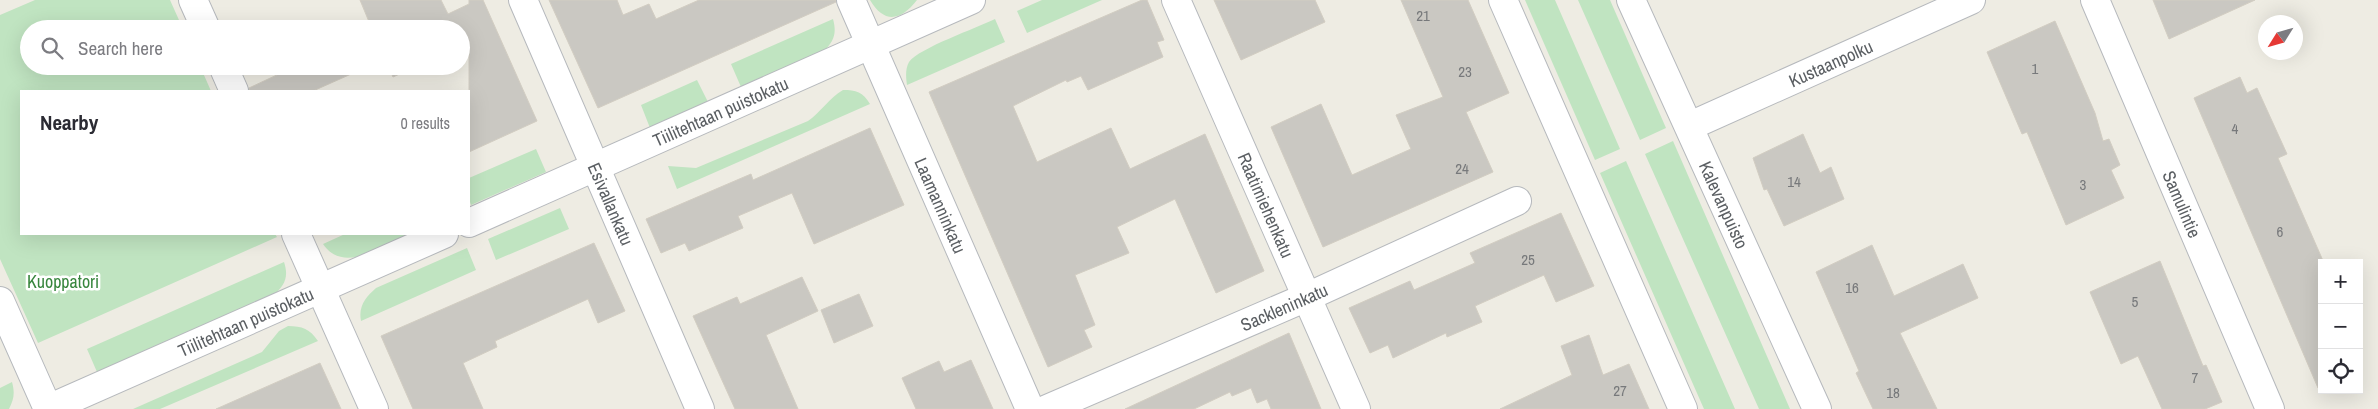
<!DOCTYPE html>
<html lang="en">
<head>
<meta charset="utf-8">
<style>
  :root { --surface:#fff; --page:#f2f2f3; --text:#2b2b33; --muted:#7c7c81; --line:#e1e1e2 }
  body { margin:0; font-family:"Archivo Narrow",sans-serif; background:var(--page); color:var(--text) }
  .controls { position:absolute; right:15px; bottom:15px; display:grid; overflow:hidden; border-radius:0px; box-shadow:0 5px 20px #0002 }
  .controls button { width:45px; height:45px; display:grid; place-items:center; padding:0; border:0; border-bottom:1px solid var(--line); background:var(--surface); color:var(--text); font:25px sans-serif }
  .compass { position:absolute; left:2258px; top:15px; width:45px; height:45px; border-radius:50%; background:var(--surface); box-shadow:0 5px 20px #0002; rotate:233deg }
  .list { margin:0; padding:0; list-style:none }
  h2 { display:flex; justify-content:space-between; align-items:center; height:65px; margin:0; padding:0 20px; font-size:21px }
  h2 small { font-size:16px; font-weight:400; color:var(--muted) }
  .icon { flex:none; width:28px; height:28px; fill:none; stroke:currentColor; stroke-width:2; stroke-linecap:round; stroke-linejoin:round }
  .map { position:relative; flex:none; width:2378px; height:409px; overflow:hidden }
  .search { position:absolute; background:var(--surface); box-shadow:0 5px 20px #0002; left:20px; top:20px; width:450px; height:55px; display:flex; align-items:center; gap:12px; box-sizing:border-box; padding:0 18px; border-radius:28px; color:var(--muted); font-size:19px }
  .panel { position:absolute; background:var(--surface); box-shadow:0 5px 20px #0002; left:20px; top:90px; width:450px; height:145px; border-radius:0px }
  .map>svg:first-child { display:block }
</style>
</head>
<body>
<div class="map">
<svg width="2378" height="409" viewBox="0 0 2378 409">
  <rect width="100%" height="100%" fill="#eeece3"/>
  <path fill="#c0e4c1" d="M 35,0 L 170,0 L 183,29 L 29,29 L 29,66 L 200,66 L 211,91 L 21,91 L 21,234 L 275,234 L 277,237 L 38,343 L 0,259 L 0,15 Z
    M 870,0 L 917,0 C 901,21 884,24 870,0 Z
    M 1042,0 L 1102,0 L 1027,33 L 1017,11 Z
    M 1525,0 L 1555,0 L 1620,149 L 1595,160 Z
    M 1578,0 L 1610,0 L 1666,128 L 1640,140 Z
    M 833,19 C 837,34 834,41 823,52 L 741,87 L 731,64 Z
    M 995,19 L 1005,42 L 907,85 C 906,78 905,69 909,62 C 919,48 977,28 995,19 Z
    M 697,80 L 708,102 L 650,128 L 641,105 Z
    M 843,90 C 856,90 863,92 870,104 L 677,189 L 668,166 L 696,168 L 808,121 C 821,112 829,98 843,90 Z
    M 1673,141 L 1790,409 L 1759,409 L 1645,154 Z
    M 536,149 L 546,172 L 471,205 L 469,199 L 469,178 Z
    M 1626,161 L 1735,409 L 1704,409 L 1600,173 Z
    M 560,208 L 569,229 L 496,260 L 488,239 Z
    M 345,234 L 410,234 C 384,245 344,275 323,244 Z
    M 467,248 L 476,270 L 361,321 C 358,306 366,297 376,288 Z
    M 284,262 C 289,277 285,286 272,296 L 97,372 L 87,349 Z
    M 288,326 C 302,326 310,329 318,341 L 160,409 L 133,409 L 262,352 L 279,331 Z
    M 12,382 C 15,393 14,399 9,409 L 0,409 L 0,388 Z"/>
  <path fill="#cac8c2" stroke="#d2cdc2" d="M 360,0 L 441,0 L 448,14 L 469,4 L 469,0 L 483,0 L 537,121 L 469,152 L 469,43 L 461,46 L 461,29 L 372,29 Z
    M 549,0 L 617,0 L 623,15 L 649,4 L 656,19 L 699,0 L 836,0 L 836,2 L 598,108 Z
    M 1142,0 L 1147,0 L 1164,40 L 1157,42 L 1163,57 L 1088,90 L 1081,76 L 1067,82 L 1066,80 L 1013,106 L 1037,162 L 1111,128 L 1130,169 L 1205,134 L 1264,271 L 1216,293 L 1175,199 L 1117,227 L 1129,253 L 1075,275 L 1095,325 L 1084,330 L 1092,347 L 1048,367 L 929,92 Z
    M 1214,0 L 1315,0 L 1325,22 L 1241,60 Z
    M 1401,0 L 1468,0 L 1509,93 L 1466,112 L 1493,172 L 1323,247 L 1271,127 L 1321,104 L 1352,175 L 1411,149 L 1396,115 L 1443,97 Z
    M 2153,0 L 2255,0 L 2169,39 Z
    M 2055,21 L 2095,113 L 2103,141 L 2109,139 L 2120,165 L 2111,170 L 2124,198 L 2066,225 L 2027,132 L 2022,134 L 1987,52 Z
    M 296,66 L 369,66 L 313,91 L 249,91 L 249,88 Z
    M 388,66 L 417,66 L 393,77 Z
    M 2240,77 L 2247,93 L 2257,88 L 2287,154 L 2278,158 L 2324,263 L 2322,263 L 2322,386 L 2318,388 L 2194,98 Z
    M 870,128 L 904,205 L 814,244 L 792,193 L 738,216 L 743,228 L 689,251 L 685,243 L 661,253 L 646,219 L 751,174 L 753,180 Z
    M 1803,134 L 1820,173 L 1831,167 L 1844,199 L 1784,226 L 1767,189 L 1764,190 L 1753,158 Z
    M 1561,213 L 1594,286 L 1556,302 L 1544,275 L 1475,306 L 1482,322 L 1447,337 L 1446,333 L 1393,358 L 1388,345 L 1370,353 L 1349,308 L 1410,281 L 1414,290 L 1475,263 L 1470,253 Z
    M 594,243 L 625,311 L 598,323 L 588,299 L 495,341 L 497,347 L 463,363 L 483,409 L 413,409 L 381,336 Z
    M 1872,245 L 1894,296 L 1963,264 L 1978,298 L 1900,333 L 1937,409 L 1873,409 L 1856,373 L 1859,371 L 1816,272 Z
    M 2160,261 L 2203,366 L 2206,365 L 2222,402 L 2205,409 L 2162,409 L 2138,356 L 2121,364 L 2090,292 Z
    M 802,277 L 818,311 L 766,335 L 798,409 L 735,409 L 693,316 L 737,297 L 740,304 Z
    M 859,294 L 873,326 L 834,343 L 821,310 Z
    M 1289,333 L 1321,409 L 1271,409 L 1267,399 L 1257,403 L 1251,388 L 1232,396 L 1230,392 L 1194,409 L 1125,409 Z
    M 1589,335 L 1603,375 L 1629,364 L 1649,409 L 1500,409 L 1572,375 L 1561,346 Z
    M 971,360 L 993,409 L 916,409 L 902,378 L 939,361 L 944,372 Z
    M 320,363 L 341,409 L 216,409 Z"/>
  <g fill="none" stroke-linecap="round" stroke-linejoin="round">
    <defs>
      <g id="street">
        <path d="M 193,0 L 206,29"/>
        <path id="s1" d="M 523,0 L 700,409"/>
        <path id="s2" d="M 851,0 L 1030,409"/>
        <path id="s3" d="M 1176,0 L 1356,409"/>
        <path d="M 1503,0 L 1683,409"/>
        <path id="s4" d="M 1631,0 L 1817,409"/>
        <path id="s5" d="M 2095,0 L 2270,409"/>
        <path d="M 223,66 L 234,91"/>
        <path id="s6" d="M 1690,126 L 1971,0"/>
        <path id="s7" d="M 469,223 L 971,0"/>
        <path d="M 296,234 L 374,409"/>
        <path d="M 0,301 L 48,409"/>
        <path id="s8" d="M 48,409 L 444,234"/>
        <path id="s9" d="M 1047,409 L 1307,297 L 1517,201"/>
      </g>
    </defs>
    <use href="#street" stroke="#b6b9bd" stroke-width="30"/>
    <use href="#street" stroke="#fff" stroke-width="28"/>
  </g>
  <g text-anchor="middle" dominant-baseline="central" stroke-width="5" stroke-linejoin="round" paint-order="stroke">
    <g font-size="15" fill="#77797b">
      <text x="1423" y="15">21</text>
      <text x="2035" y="68">1</text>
      <text x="1465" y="71">23</text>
      <text x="2235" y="128">4</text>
      <text x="1462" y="168">24</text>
      <text x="1794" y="181">14</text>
      <text x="2083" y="184">3</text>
      <text x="2280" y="231">6</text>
      <text x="1528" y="259">25</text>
      <text x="1852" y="287">16</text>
      <text x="2135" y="301">5</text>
      <text x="2195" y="377">7</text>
      <text x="1620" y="390">27</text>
      <text x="1893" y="392">18</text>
    </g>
    <g font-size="18" fill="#5b5f63" stroke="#fff">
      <text stroke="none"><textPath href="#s6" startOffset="154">Kustaanpolku</textPath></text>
      <text stroke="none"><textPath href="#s7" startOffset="275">Tiilitehtaan puistokatu</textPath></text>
      <text stroke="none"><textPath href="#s3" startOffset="224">Raatimiehenkatu</textPath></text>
      <text stroke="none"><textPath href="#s4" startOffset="225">Kalevanpuisto</textPath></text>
      <text stroke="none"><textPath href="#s5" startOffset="222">Samulintie</textPath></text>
      <text stroke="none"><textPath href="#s1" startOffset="222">Esivallankatu</textPath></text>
      <text stroke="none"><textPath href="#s2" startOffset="224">Laamanninkatu</textPath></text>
      <text stroke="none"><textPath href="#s9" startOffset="258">Sackleninkatu</textPath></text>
      <text stroke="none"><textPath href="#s8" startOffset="216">Tiilitehtaan puistokatu</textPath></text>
    </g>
    <g font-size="18" fill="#38863e" stroke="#fff">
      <text x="63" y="281">Kuoppatori</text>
    </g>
  </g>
</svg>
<div class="controls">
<button>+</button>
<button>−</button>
<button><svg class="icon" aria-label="locate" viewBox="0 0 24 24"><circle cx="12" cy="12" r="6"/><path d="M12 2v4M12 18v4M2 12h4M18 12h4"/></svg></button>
</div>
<svg class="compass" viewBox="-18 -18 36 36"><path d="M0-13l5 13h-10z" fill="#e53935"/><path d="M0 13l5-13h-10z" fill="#7c7c81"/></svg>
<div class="search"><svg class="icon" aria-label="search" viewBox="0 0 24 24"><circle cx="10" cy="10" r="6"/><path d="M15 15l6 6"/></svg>Search here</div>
<section class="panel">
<h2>Nearby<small>0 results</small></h2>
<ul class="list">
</ul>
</section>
</div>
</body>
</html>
